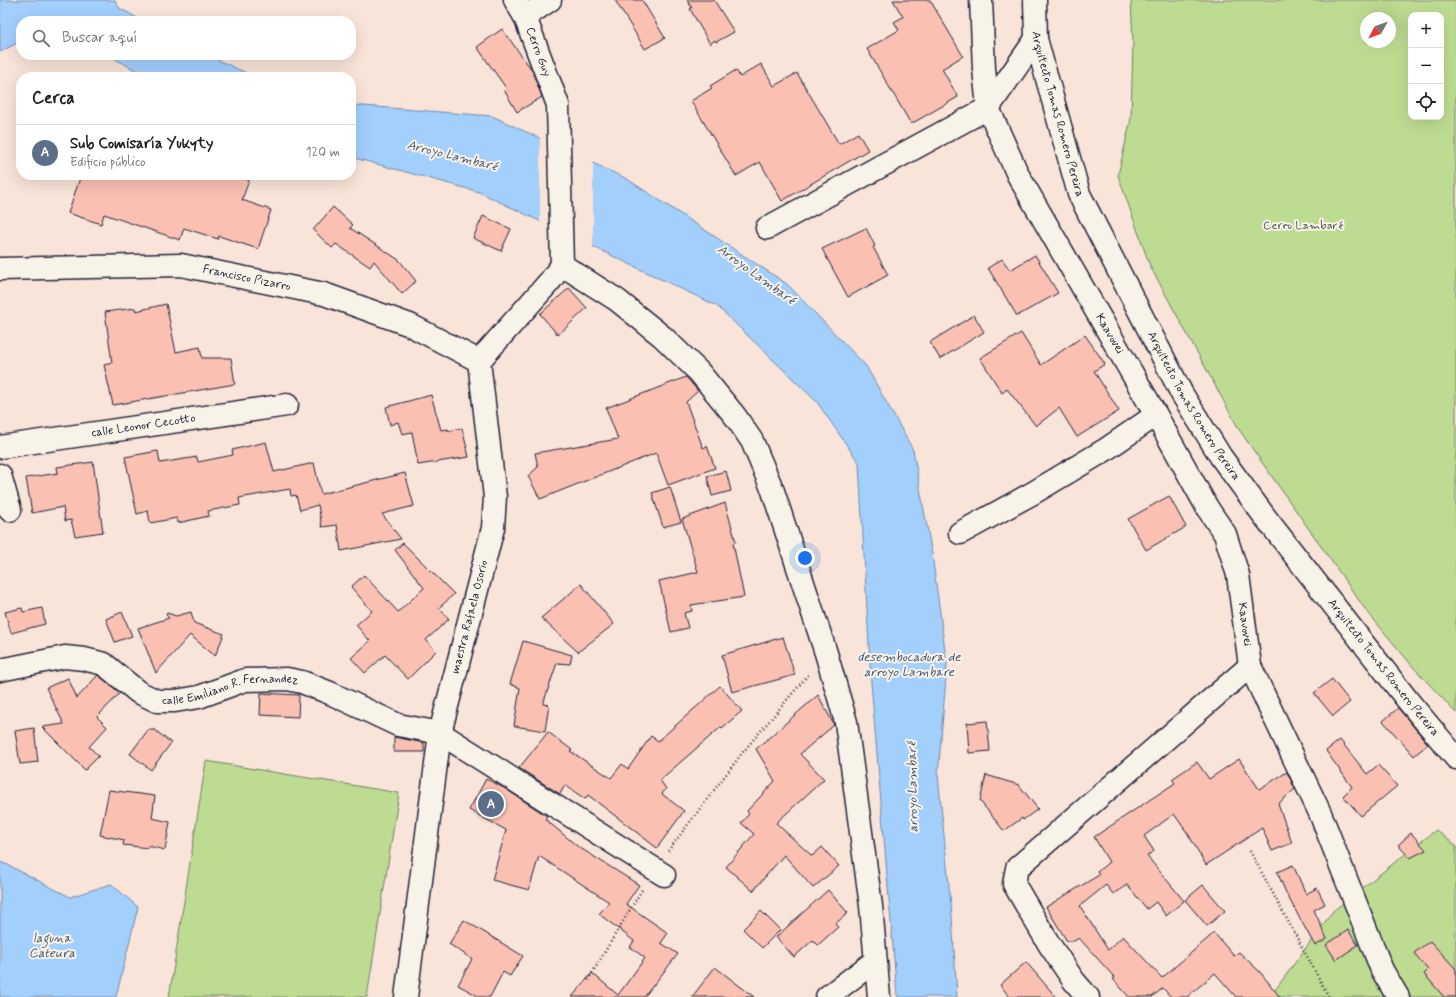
<!DOCTYPE html>
<html lang="es">
<head>
<meta charset="utf-8">
<style>
  :root { --surface:#fff; --page:#f6f6f6; --text:#222; --muted:#767676; --line:#e0e0e0; --accent:#1f6fb2 }
  body { margin:0; font-family:Mynerve,sans-serif; background:var(--page); color:var(--text) }
  .controls { position:absolute; right:12px; top:12px; display:grid; overflow:hidden; border-radius:8px; box-shadow:0 4px 16px #0002 }
  .controls button { width:36px; height:36px; display:grid; place-items:center; padding:0; border:0; border-bottom:1px solid var(--line); background:var(--surface); color:var(--text); font:20px sans-serif }
  .compass { position:absolute; left:1360px; top:12px; width:36px; height:36px; border-radius:50%; background:var(--surface); box-shadow:0 4px 16px #0002; rotate:229deg }
  .you { position:absolute; left:805px; top:558px; width:14px; height:14px; margin:-10px; border:3px solid #fff; border-radius:50%; background:#1a73e8; box-shadow:0 0 0 6px #1a73e833 }
  .badge { display:grid; place-items:center; width:26px; height:26px; border-radius:50%; background:var(--accent); color:#fff; font-size:13px; font-weight:700 }
  .pin { position:absolute; translate:-50% -50%; border:2px solid #fff; box-shadow:0 1px 4px #0006 }
  .list { margin:0; padding:0; list-style:none }
  h2 { display:flex; justify-content:space-between; align-items:center; height:52px; margin:0; padding:0 16px; font-size:17px }
  h2 small { font-size:13px; font-weight:400; color:var(--muted) }
  .list li { display:grid; grid-template-columns:26px 1fr auto; gap:12px; align-items:center; box-sizing:border-box; height:56px; padding:0 16px; border-top:1px solid var(--line) }
  .list b { display:block; font-size:15px; white-space:nowrap }
  .list p { margin:0; font-size:13px; white-space:nowrap; color:var(--muted) }
  .list em { font-size:13px; font-style:normal; color:var(--muted) }
  .icon { flex:none; width:22px; height:22px; fill:none; stroke:currentColor; stroke-width:2; stroke-linecap:round; stroke-linejoin:round }
  .map { position:relative; flex:none; width:1456px; height:997px; overflow:hidden }
  .search { position:absolute; background:var(--surface); box-shadow:0 4px 16px #0002; left:16px; top:16px; width:340px; height:44px; display:flex; align-items:center; gap:10px; box-sizing:border-box; padding:0 14px; border-radius:16px; color:var(--muted); font-size:15px }
  .panel { position:absolute; background:var(--surface); box-shadow:0 4px 16px #0002; left:16px; top:72px; width:340px; height:108px; border-radius:16px }
  .map>svg:first-child { display:block }
</style>
</head>
<body>
<div class="map">
<svg width="1456" height="997" viewBox="0 0 1456 997">
  <rect width="100%" height="100%" fill="#f8e4d8"/>
  <filter id="ink" filterUnits="userSpaceOnUse"><feTurbulence type="fractalNoise" baseFrequency=".025" numOctaves="2"/><feDisplacementMap in="SourceGraphic" scale="8" xChannelSelector="R" yChannelSelector="G"/><feConvolveMatrix kernelMatrix="1 2 1 2 8 2 1 2 1" color-interpolation-filters="sRGB"/></filter>
  <g filter="url(#ink)">
    <path fill="#bedb92" stroke="#707e66" fill-rule="evenodd" d="M 1131,0 L 1456,0 L 1456,713 L 1414,668 L 1365,609 L 1240,431 L 1150,266 L 1118,175 L 1131,119 L 1133,41 ZM 1411,15 L 1441,15 L 1441,117 L 1411,117 ZM 1366,18 L 1390,18 L 1390,42 L 1366,42 Z
      M 206,761 L 399,793 L 367,997 L 169,997 Z
      M 1436,830 L 1456,846 L 1456,997 L 1270,997 L 1333,911 Z"/>
    <path fill="#a3cffd" stroke="#6f8aaf" d="M 0,0 L 115,0 L 119,8 L 143,21 L 21,21 L 21,41 L 0,52 Z
      M 108,55 L 207,55 L 255,77 L 148,77 Z
      M 351,105 L 492,116 L 627,179 L 787,284 L 866,366 L 913,450 L 932,554 L 947,665 L 938,775 L 952,916 L 957,997 L 898,997 L 897,995 L 871,682 L 859,463 L 817,402 L 717,306 L 479,192 L 351,157 Z
      M 0,862 L 8,865 L 70,897 L 111,884 L 138,907 L 116,997 L 0,997 Z"/>
    <path fill="#f8e4d8" d="M 540,136 L 593,161 L 593,249 L 540,224 Z"/>
    <path fill="#fac0b2" stroke="#22223b" d="M 615,0 L 642,0 L 665,38 L 645,49 Z
      M 687,0 L 714,0 L 734,32 L 716,42 L 715,40 L 710,44 L 690,9 L 692,8 Z
      M 893,0 L 930,0 L 963,56 L 942,69 L 958,97 L 911,124 L 867,49 L 899,30 L 894,22 L 903,17 Z
      M 502,29 L 532,70 L 542,97 L 517,112 L 504,90 L 506,88 L 477,47 Z
      M 761,64 L 774,86 L 797,73 L 839,144 L 858,133 L 868,150 L 782,201 L 760,162 L 736,176 L 691,101 L 712,88 L 710,86 L 736,70 L 740,77 Z
      M 81,175 L 235,175 L 249,180 L 242,200 L 271,210 L 258,249 L 219,236 L 218,239 L 184,228 L 180,240 L 104,214 L 101,224 L 68,213 Z
      M 333,207 L 353,225 L 350,228 L 399,260 L 416,281 L 402,294 L 374,261 L 370,267 L 336,244 L 332,248 L 313,230 Z
      M 483,216 L 511,229 L 501,251 L 473,238 Z
      M 866,228 L 875,246 L 873,247 L 888,275 L 848,297 L 822,249 Z
      M 1035,255 L 1058,293 L 1017,316 L 988,268 L 1002,259 L 1010,270 Z
      M 569,288 L 587,308 L 558,335 L 540,314 Z
      M 166,304 L 176,352 L 200,347 L 202,358 L 231,358 L 235,384 L 113,405 L 104,365 L 112,363 L 105,312 L 135,308 L 136,311 Z
      M 974,315 L 984,332 L 940,359 L 930,342 Z
      M 1021,333 L 1041,365 L 1085,335 L 1105,364 L 1094,371 L 1119,411 L 1077,437 L 1059,408 L 1036,426 L 1007,389 L 1002,393 L 980,358 Z
      M 686,377 L 698,391 L 686,402 L 703,448 L 707,446 L 715,468 L 668,485 L 656,453 L 540,499 L 528,476 L 538,467 L 535,453 L 618,439 L 606,408 Z
      M 431,395 L 441,430 L 448,429 L 448,431 L 462,428 L 469,457 L 418,465 L 412,432 L 402,434 L 398,422 L 390,425 L 386,407 Z
      M 266,442 L 274,472 L 314,463 L 321,494 L 405,473 L 414,506 L 382,514 L 401,539 L 341,551 L 337,525 L 322,527 L 318,505 L 300,510 L 296,495 L 291,496 L 290,489 L 239,498 L 240,505 L 208,511 L 209,516 L 178,523 L 177,518 L 150,523 L 148,511 L 137,514 L 125,457 L 158,451 L 160,463 L 197,457 L 198,462 L 233,455 L 232,450 Z
      M 93,462 L 103,532 L 75,536 L 71,520 L 65,521 L 63,507 L 32,513 L 26,478 L 58,473 L 57,467 Z
      M 726,471 L 731,491 L 712,496 L 707,476 Z
      M 670,487 L 681,522 L 663,527 L 652,493 Z
      M 1169,496 L 1186,527 L 1146,550 L 1128,519 Z
      M 725,503 L 736,542 L 733,543 L 744,597 L 691,605 L 692,611 L 684,613 L 688,628 L 671,632 L 659,581 L 698,572 L 682,519 Z
      M 403,543 L 454,594 L 439,608 L 449,619 L 426,640 L 436,651 L 408,679 L 385,655 L 365,673 L 351,658 L 370,641 L 356,625 L 372,611 L 351,587 L 364,575 L 398,612 L 424,588 L 395,550 Z
      M 581,584 L 614,624 L 578,652 L 541,618 Z
      M 22,608 L 23,612 L 42,608 L 45,624 L 11,633 L 5,612 Z
      M 122,612 L 132,636 L 115,642 L 106,619 Z
      M 191,612 L 194,623 L 224,634 L 215,656 L 190,635 L 156,673 L 138,628 L 169,618 L 166,615 L 167,613 L 176,616 Z
      M 783,637 L 795,675 L 732,692 L 722,655 Z
      M 523,641 L 572,655 L 570,664 L 557,663 L 543,704 L 549,705 L 545,731 L 514,726 L 520,688 L 510,684 Z
      M 98,675 L 120,693 L 97,717 L 107,727 L 89,747 L 99,756 L 85,770 L 42,727 L 64,724 L 46,688 L 68,678 L 77,698 Z
      M 1332,679 L 1350,702 L 1333,716 L 1314,693 Z
      M 720,686 L 742,711 L 722,728 L 721,727 L 660,780 L 666,789 L 662,794 L 684,811 L 657,848 L 588,795 L 585,799 L 565,785 L 560,794 L 519,768 L 548,732 L 572,750 L 570,751 L 611,778 L 622,764 L 628,769 L 651,736 L 658,741 Z
      M 261,693 L 299,695 L 298,717 L 260,715 Z
      M 818,695 L 834,725 L 800,754 L 824,779 L 776,823 L 812,856 L 822,847 L 839,866 L 813,888 L 784,855 L 753,891 L 726,867 L 754,834 L 741,823 L 749,814 L 747,811 L 775,781 L 756,749 Z
      M 1398,708 L 1428,744 L 1414,756 L 1383,721 Z
      M 987,721 L 990,751 L 969,753 L 967,723 Z
      M 34,728 L 38,762 L 20,764 L 15,731 Z
      M 148,730 L 155,730 L 171,743 L 151,770 L 130,754 Z
      M 394,737 L 424,743 L 424,752 L 394,752 Z
      M 1340,740 L 1367,774 L 1378,765 L 1397,786 L 1361,816 L 1343,796 L 1352,787 L 1326,751 Z
      M 1239,759 L 1259,789 L 1287,772 L 1295,789 L 1278,804 L 1292,843 L 1272,851 L 1262,828 L 1206,865 L 1188,834 L 1174,814 L 1144,836 L 1154,851 L 1147,856 L 1184,901 L 1166,916 L 1156,902 L 1147,909 L 1127,885 L 1113,894 L 1106,885 L 1080,906 L 1108,950 L 1123,936 L 1162,978 L 1214,933 L 1234,956 L 1239,952 L 1260,972 L 1280,997 L 1236,997 L 1215,973 L 1187,997 L 1171,997 L 1163,988 L 1152,997 L 1129,997 L 1113,979 L 1115,978 L 1079,938 L 1074,941 L 1067,941 L 1046,907 L 1099,875 L 1097,872 L 1109,862 L 1094,837 L 1175,783 L 1172,779 L 1197,762 L 1209,779 Z
      M 986,775 L 1019,785 L 1038,809 L 1023,820 L 1022,818 L 1004,831 L 980,801 Z
      M 486,779 L 504,788 L 547,816 L 545,819 L 577,846 L 639,885 L 626,904 L 668,933 L 661,943 L 678,954 L 644,997 L 572,997 L 592,973 L 618,995 L 645,958 L 630,947 L 634,941 L 599,914 L 609,902 L 539,856 L 529,890 L 492,880 L 506,830 L 469,810 Z
      M 109,790 L 155,796 L 152,818 L 170,822 L 165,850 L 148,846 L 148,848 L 123,845 L 124,840 L 100,835 Z
      M 1411,833 L 1426,850 L 1410,858 L 1398,845 Z
      M 1293,865 L 1306,894 L 1317,888 L 1325,904 L 1314,910 L 1327,939 L 1315,946 L 1287,895 L 1277,872 Z
      M 1203,885 L 1225,911 L 1207,926 L 1185,900 Z
      M 828,890 L 848,913 L 835,924 L 838,927 L 818,945 L 813,940 L 794,957 L 776,937 Z
      M 761,911 L 780,930 L 762,948 L 743,929 Z
      M 464,920 L 523,956 L 510,976 L 503,972 L 490,997 L 480,997 L 458,985 L 472,959 L 449,944 Z
      M 1348,930 L 1358,945 L 1336,960 L 1326,945 Z
      M 1430,941 L 1456,969 L 1456,997 L 1444,997 L 1424,974 L 1428,970 L 1414,953 Z
      M 1026,962 L 1056,997 L 1010,997 L 1000,985 Z
      M 715,967 L 754,997 L 692,997 Z"/>
    <g fill="none" stroke-linecap="round" stroke-linejoin="round">
      <defs>
        <g id="minor">
          <path id="s1" d="M 515,0 L 525,17 L 558,105 L 562,265 L 617,300 L 663,337 L 699,372 L 735,416 L 752,441 L 773,491 L 826,653 L 846,722 L 871,906 L 879,997"/>
          <path id="s2" d="M 981,0 L 984,69 L 988,108 L 1018,175 L 1156,415 L 1208,509 L 1225,534 L 1238,575 L 1250,666 L 1320,813 L 1382,970 L 1398,997"/>
          <path id="s3" d="M 1035,0 L 1036,39 L 1079,194 L 1182,394 L 1221,457 L 1265,517 L 1409,702 L 1456,758"/>
          <path d="M 525,17 L 550,0"/>
          <path d="M 767,228 L 988,108 L 1036,39"/>
          <path id="s4" d="M 0,269 L 181,265 L 324,294 L 410,325 L 479,361"/>
          <path id="s5" d="M 0,447 L 287,405"/>
          <path d="M 0,475 L 10,510"/>
          <path d="M 960,533 L 1033,493 L 1105,450 L 1156,415"/>
          <path id="s6" d="M 0,670 L 65,657 L 84,659 L 104,664 L 138,692 L 157,701 L 175,701 L 199,697 L 245,680 L 287,679 L 302,682 L 330,693 L 398,725 L 440,733 L 664,875"/>
          <path id="s7" d="M 406,997 L 440,733 L 493,528 L 495,497 L 479,361 L 550,281 L 562,265"/>
          <path d="M 827,997 L 875,961"/>
          <path d="M 1088,997 L 1074,981 L 1049,944 L 1014,884 L 1017,868 L 1250,666"/>
        </g>
      </defs>
      <use href="#minor" stroke="#22223b" stroke-width="25"/>
      <path stroke="#22223b" stroke-width="2.5" stroke-dasharray="1 3" stroke-linecap="butt" d="M 668,851 L 743,752 L 808,675
        M 1250,851 L 1329,997
        M 588,980 L 643,888"/>
      <use href="#minor" stroke="#f7f3e8" stroke-width="22"/>
    </g>
  </g>
  <g text-anchor="middle" dominant-baseline="central" stroke-width="4" stroke-linejoin="round" paint-order="stroke">
    <g font-size="12" fill="#22223b" stroke="#f7f3e8">
      <text stroke="none"><textPath href="#s1" startOffset="57">Cerro Guy</textPath></text>
      <text stroke="none"><textPath href="#s3" startOffset="117">Arquitecto Tomas Romero Pereira</textPath></text>
      <text stroke="none"><textPath href="#s4" startOffset="248">Francisco Pizarro</textPath></text>
      <text stroke="none"><textPath href="#s2" startOffset="365">Kaavovei</textPath></text>
      <text stroke="none"><textPath href="#s3" startOffset="441">Arquitecto Tomas Romero Pereira</textPath></text>
      <text stroke="none"><textPath href="#s5" startOffset="145">calle Leonor Cecotto</textPath></text>
      <text stroke="none"><textPath href="#s7" startOffset="386">maestra Rafaela Osorio</textPath></text>
      <text stroke="none"><textPath href="#s2" startOffset="689">Kaavovei</textPath></text>
      <text stroke="none"><textPath href="#s3" startOffset="765">Arquitecto Tomas Romero Pereira</textPath></text>
      <text stroke="none"><textPath href="#s6" startOffset="246">calle Emiliano R. Fernandez</textPath></text>
    </g>
    <g font-size="12" fill="#495051" stroke="#f7f3e8">
      <text x="1303" y="226">Cerro Lambaré</text>
    </g>
    <g font-size="13" font-style="italic" fill="#495675" stroke="#f7f3e8">
      <text transform="translate(452 156) rotate(14)">Arroyo Lambaré</text>
      <text transform="translate(756 275) rotate(36)">Arroyo Lambaré</text>
      <text x="909" y="657">desembocadura de<tspan x="909" dy="15">arroyo Lambare</tspan></text>
      <text transform="translate(913 787) rotate(-91)">arroyo Lambaré</text>
      <text x="52" y="938">laguna<tspan x="52" dy="15">Cateura</tspan></text>
    </g>
  </g>
</svg>
<div class="controls">
<button>+</button>
<button>−</button>
<button><svg class="icon" aria-label="locate" viewBox="0 0 24 24"><circle cx="12" cy="12" r="6"/><path d="M12 2v4M12 18v4M2 12h4M18 12h4"/></svg></button>
</div>
<svg class="compass" viewBox="-18 -18 36 36"><path d="M0-13l5 13h-10z" fill="#e53935"/><path d="M0 13l5-13h-10z" fill="#767676"/></svg>
<div class="you"></div>
<div class="pin badge" style="left:491px;top:804px;background:#5c6f8a">A</div>
<div class="search"><svg class="icon" aria-label="search" viewBox="0 0 24 24"><circle cx="10" cy="10" r="6"/><path d="M15 15l6 6"/></svg>Buscar aquí</div>
<section class="panel">
<h2>Cerca<small></small></h2>
<ul class="list">
<li><span class="badge" style="background:#5c6f8a">A</span><div><b>Sub Comisaría Yukyty</b><p>Edificio público</p></div><em>120 m</em></li>
</ul>
</section>
</div>
</body>
</html>
